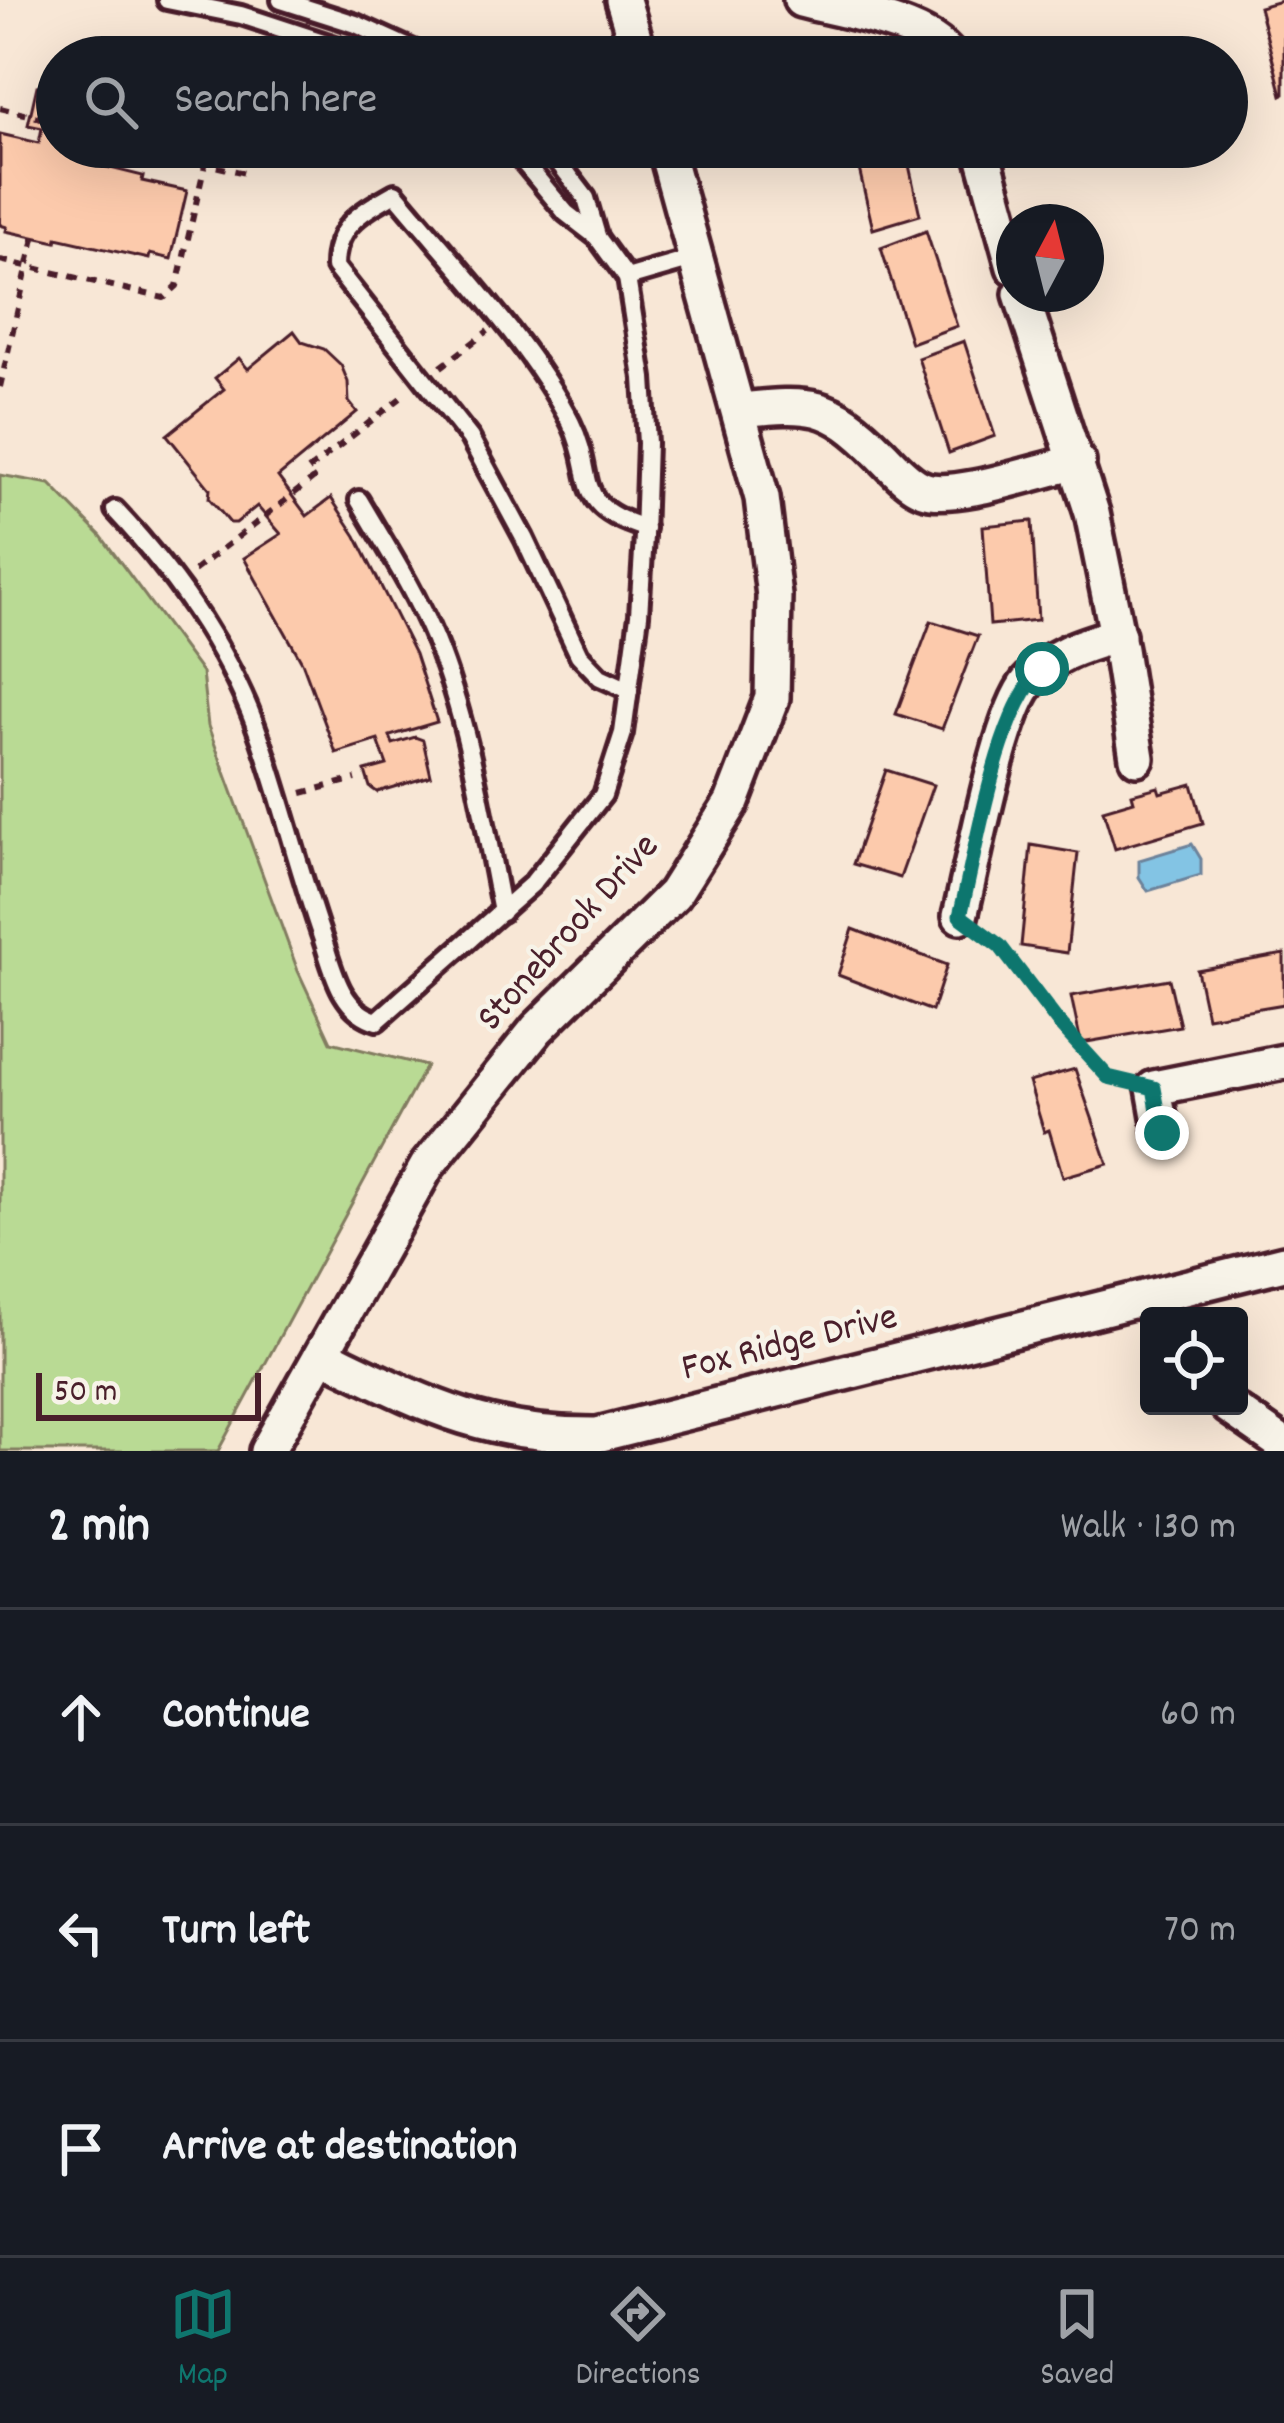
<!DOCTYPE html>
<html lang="en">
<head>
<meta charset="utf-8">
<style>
	:root { --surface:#171b24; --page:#20242c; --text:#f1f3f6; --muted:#9ea1a6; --line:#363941; --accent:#0f766e }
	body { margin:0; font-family:Dekko,sans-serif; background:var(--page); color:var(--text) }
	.controls { position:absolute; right:36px; bottom:36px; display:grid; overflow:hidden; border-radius:12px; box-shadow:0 12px 48px #0002 }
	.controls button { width:108px; height:108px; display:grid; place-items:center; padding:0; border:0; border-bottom:3px solid var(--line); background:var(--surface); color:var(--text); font:60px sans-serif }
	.compass { position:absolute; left:996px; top:204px; width:108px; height:108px; border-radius:50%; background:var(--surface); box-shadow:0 12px 48px #0002; rotate:7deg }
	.scale { position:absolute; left:36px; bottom:30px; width:225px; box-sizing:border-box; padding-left:12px; border:6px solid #4a1f2b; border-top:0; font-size:33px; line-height:42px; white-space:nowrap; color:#4a1f2b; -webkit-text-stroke:9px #f7f3e8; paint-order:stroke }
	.stop { position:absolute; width:36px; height:36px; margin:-27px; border:9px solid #0f766e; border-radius:50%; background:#fff }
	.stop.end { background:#0f766e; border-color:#fff; box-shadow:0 3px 12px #0008 }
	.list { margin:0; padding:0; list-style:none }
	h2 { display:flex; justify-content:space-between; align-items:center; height:156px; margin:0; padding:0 48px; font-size:51px }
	h2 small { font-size:39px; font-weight:400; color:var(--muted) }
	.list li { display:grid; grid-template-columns:78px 1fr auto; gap:36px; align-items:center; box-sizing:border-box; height:216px; padding:0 48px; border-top:3px solid var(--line) }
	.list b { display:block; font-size:45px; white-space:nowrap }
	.list em { font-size:39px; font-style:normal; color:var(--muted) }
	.icon { flex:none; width:66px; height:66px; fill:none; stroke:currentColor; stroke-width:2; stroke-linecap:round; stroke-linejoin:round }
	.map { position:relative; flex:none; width:1284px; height:1451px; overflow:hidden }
	.search { position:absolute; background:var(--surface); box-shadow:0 12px 48px #0002; left:36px; right:36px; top:36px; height:132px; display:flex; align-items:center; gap:30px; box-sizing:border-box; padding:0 42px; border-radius:66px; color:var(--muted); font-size:45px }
	.sheet { height:804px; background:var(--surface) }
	nav { display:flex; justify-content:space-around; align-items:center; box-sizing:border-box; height:168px; border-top:3px solid var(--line); background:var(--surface); font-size:33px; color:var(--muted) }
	nav a { display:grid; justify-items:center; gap:6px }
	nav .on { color:var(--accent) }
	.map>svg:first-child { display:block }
	.green { fill:#b9da94; stroke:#827c60; stroke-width:3 }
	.water { fill:#83c4e4; stroke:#6c829a; stroke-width:3 }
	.building { fill:#fccaac; stroke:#4a1f2b; stroke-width:3 }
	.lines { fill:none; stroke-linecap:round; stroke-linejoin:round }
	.service-casing { stroke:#4a1f2b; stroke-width:26 }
	.minor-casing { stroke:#4a1f2b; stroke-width:42 }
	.path { stroke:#4a1f2b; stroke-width:6; stroke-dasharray:9 9; stroke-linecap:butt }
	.service { stroke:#f7f3e8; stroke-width:16 }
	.minor { stroke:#f7f3e8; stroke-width:33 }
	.route { stroke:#0f766e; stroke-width:15 }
	.labels { text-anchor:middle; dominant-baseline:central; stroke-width:9; stroke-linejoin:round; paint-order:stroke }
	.street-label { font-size:39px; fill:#4a1f2b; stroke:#f7f3e8 }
</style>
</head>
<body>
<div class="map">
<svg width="1284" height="1451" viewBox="0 0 1284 1451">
	<rect width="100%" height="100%" fill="#f8e7d6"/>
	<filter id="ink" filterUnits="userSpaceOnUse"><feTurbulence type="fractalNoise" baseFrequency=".00833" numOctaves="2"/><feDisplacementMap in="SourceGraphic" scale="24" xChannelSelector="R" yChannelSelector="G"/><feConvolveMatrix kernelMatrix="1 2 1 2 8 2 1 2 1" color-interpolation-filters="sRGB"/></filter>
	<g filter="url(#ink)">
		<!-- green -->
		<path class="green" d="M0,475L50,484L101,536L202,673L208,726L298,971L331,1042L426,1066L218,1451H0Z"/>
		<!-- water -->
		<path class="water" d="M1192,844L1201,859V875L1148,891L1139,877V860Z"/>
		<!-- building -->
		<g class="building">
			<path d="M1284,0V94L1282,95L1259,7Z"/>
			<path d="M37,86L57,90V147L104,159L102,166L143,176L142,181L187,191L171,259L150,254L149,259L57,238L56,242L6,231L7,227L0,225V134L39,143L42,128L28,125Z"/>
			<path d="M854,147H905L920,215L873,229Z"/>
			<path d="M926,231L957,326L911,343L881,248Z"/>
			<path d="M294,331L302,342L324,349L341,365L348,382L349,402L357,412L278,477L307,516L331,498L356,536L415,654L437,722L390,736L393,744L415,737L423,740L431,776L377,792L370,787L365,771L387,765L378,740L336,753L302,662L244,558L281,534L257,506L236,523H230L209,498L210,489L167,435L224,389L215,378L239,358L248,369Z"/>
			<path d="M964,341L995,436L949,453L918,358Z"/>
			<path d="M1032,521L1038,620L990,625L983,526Z"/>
			<path d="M931,621L978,636L942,729L896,714Z"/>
			<path d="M886,770L933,785L900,878L853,864Z"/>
			<path d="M1192,784L1203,823L1115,849L1103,810L1134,801L1132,794L1158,787L1160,793Z"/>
			<path d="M1031,845L1078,853L1067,953L1021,946Z"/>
			<path d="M853,929L947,965L932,1011L838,975Z"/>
			<path d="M1284,954V1004L1207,1017L1197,970Z"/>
			<path d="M1169,979L1180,1026L1081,1043L1071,996Z"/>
			<path d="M1075,1069L1108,1164L1063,1177L1049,1130L1044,1132L1029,1082Z"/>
		</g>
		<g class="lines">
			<!-- service casing -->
			<g class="service-casing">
				<g id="service">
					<path d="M167,0L241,15L369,57"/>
					<path d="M281,0L356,24L429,57"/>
					<path d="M511,147L566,213L597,237L627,278L696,258"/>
					<path d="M547,147L586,198L597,236"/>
					<path d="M359,500C386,546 415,591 435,640C470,726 484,822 502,912"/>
					<path d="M115,510C178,577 231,653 261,741C283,805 299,870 321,934C333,968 339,1010 377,1021L532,884L603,795L623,733L639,615L644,536L647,443L643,378L627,278"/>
					<path d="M629,690L600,677L579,655L524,538L470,438L335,267C335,225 362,212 395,193C451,261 532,345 571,423C598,478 569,505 645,528"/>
				</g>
			</g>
			<!-- minor casing -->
			<g class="minor-casing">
				<g id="minor">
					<path d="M623,0L640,57"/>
					<path d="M801,0C842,11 925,22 950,57"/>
					<path d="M981,147L1014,267"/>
					<path d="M1021,294L1092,513L1120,649L1137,758"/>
					<path d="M739,410C810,403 829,401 881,454C893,466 907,483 923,489C953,501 1043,469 1078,462"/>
					<path d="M960,916C973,865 999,717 1028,682C1051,654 1084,645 1118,635"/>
					<path d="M1162,1133L1154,1088L1284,1062"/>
					<path d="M323,1355C423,1403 482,1436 597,1435L1284,1263"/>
					<path d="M1228,1406L1284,1445"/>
					<path d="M267,1451L427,1166L537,1029L674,894L732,802L772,698L774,596L762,498L665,147"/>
				</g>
			</g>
			<!-- path -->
			<g class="path">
				<path d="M0,108L57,122"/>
				<path d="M129,147L245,173"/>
				<path d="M0,260L164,298L177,286L209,147"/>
				<path d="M441,367L488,331"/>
				<path d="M0,387L34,238"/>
				<path d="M194,571L313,479L307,471L407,393"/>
				<path d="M302,793L356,779"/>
				<path d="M984,934C1030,970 1073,1068 1127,1081"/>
			</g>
			<!-- service -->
			<use href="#service" class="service"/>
			<!-- minor -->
			<use href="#minor" class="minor"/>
		</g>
	</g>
	<g class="lines" filter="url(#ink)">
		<!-- route -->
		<path class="route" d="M1042,669C996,713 976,852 960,916L1000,946L1057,1021L1108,1077L1154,1088L1162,1133"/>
	</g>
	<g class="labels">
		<!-- street labels -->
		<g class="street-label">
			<text transform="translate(570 934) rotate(-48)">Stonebrook Drive</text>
			<text transform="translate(790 1345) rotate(-14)">Fox Ridge Drive</text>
		</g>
	</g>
</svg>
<div class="controls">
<button><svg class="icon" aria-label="locate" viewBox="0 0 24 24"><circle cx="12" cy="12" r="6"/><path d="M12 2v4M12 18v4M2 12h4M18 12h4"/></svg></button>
</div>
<svg class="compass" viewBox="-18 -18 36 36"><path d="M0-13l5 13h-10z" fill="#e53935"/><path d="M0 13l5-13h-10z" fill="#9ea1a6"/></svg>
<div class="scale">50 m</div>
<div class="stop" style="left:1042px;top:669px"></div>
<div class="stop end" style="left:1162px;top:1133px"></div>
<div class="search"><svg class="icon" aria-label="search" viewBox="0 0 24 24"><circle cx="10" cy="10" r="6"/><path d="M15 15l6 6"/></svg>Search here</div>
</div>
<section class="sheet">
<h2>2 min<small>Walk · 130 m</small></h2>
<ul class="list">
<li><svg class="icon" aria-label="ahead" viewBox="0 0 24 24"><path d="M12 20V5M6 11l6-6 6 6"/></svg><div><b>Continue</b></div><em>60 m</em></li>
<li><svg class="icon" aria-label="left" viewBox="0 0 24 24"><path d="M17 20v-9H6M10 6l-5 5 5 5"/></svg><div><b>Turn left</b></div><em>70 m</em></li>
<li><svg class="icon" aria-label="arrive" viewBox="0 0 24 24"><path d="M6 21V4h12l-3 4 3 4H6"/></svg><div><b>Arrive at destination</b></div></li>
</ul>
</section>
<nav>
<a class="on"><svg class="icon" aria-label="map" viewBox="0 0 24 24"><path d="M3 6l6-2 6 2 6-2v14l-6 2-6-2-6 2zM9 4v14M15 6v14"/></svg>Map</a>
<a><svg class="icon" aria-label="directions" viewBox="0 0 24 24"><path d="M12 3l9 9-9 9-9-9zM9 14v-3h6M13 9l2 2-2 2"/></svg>Directions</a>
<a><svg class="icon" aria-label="saved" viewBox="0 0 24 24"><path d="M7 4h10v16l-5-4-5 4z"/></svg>Saved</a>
</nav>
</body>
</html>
